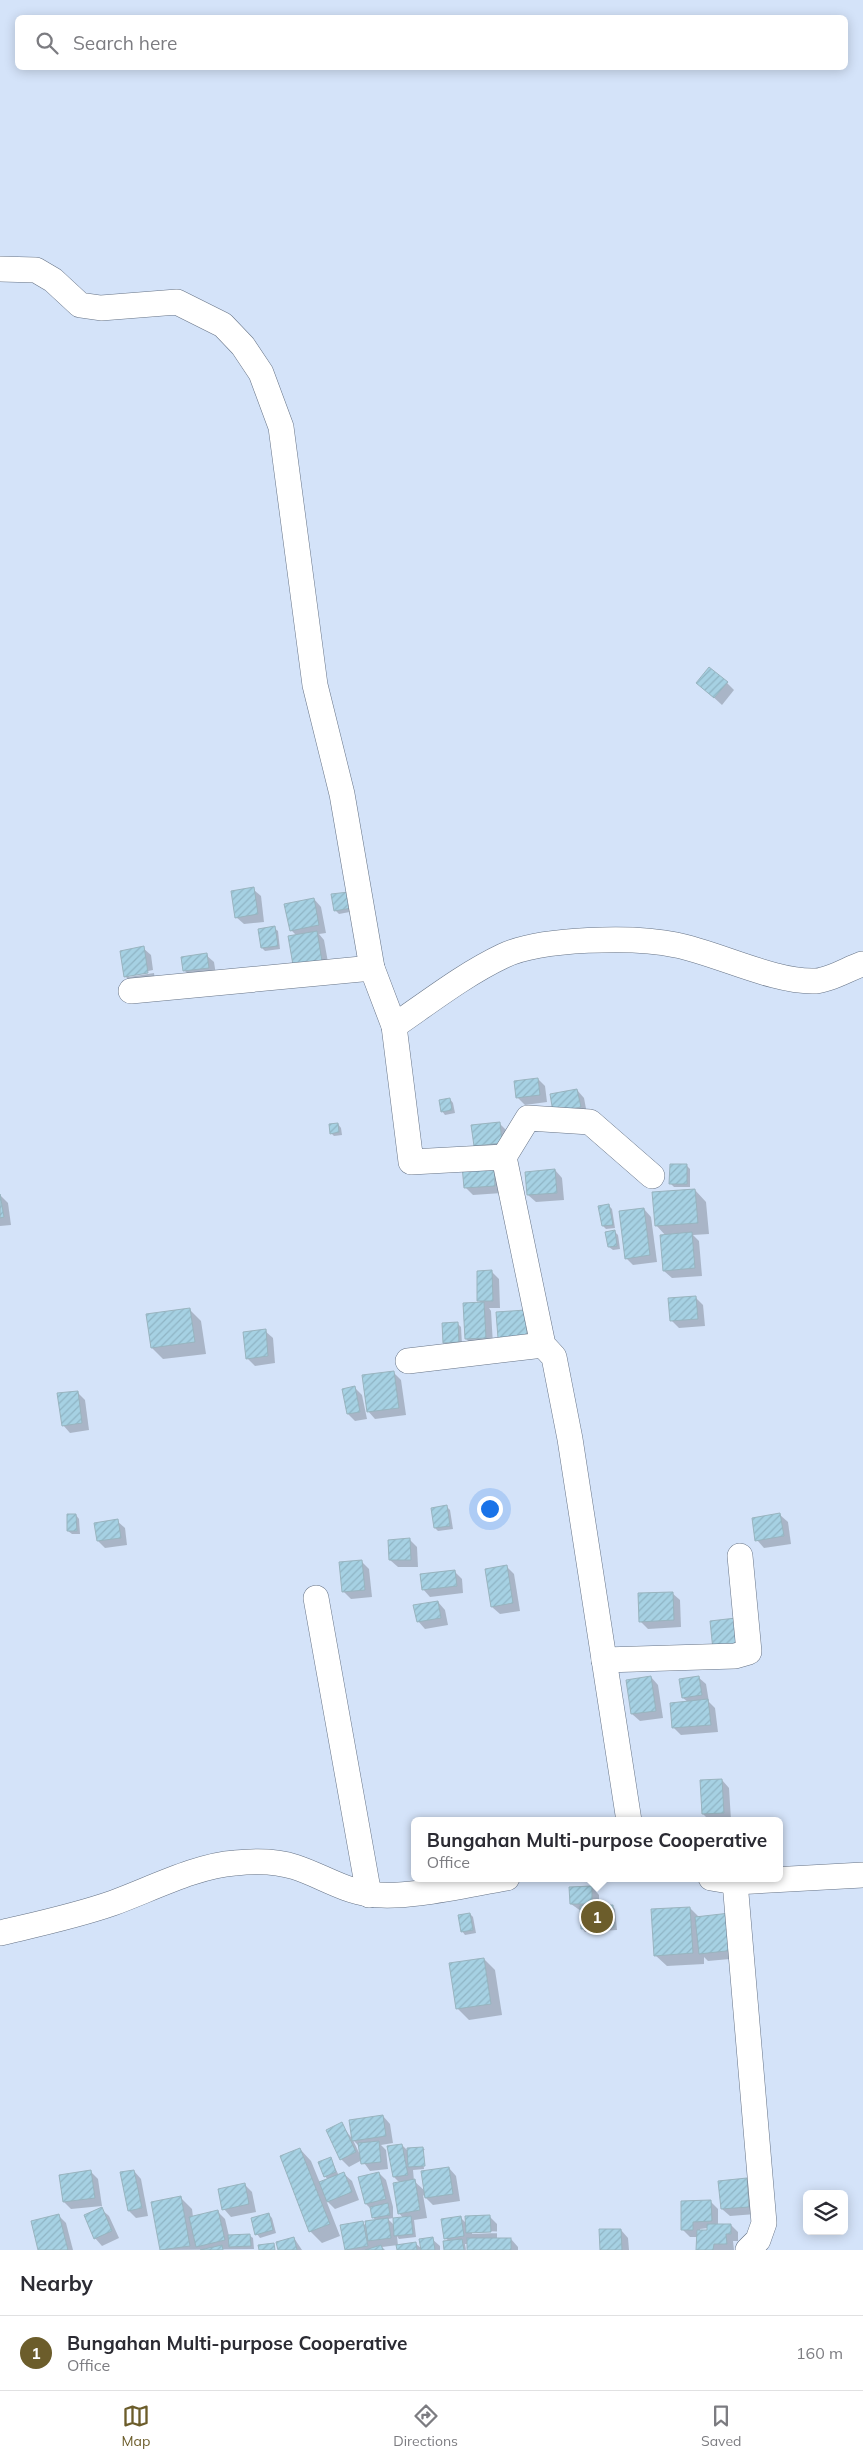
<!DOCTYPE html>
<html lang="en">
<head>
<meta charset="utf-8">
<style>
	:root { --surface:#fff; --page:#f2f2f3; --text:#2b2b33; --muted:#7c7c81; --line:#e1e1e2; --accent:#6c5d2b }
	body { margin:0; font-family:Mulish,sans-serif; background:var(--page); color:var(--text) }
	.controls { position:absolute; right:15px; bottom:15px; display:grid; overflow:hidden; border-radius:8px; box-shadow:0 2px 12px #0003 }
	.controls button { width:45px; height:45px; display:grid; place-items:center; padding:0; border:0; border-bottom:1px solid var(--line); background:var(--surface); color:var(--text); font:25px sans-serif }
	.you { position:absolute; left:489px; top:1508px; width:18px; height:18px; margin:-12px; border:4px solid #fff; border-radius:50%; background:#1a73e8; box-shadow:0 0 0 8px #1a73e833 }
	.badge { display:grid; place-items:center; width:32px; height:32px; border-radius:50%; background:var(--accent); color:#fff; font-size:16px; font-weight:700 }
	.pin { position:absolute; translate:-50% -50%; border:2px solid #fff; box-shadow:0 1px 5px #0006 }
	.popup { position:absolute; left:411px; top:1817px; width:372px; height:65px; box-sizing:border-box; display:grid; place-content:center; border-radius:8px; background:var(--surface); filter:drop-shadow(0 1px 4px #0005); font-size:16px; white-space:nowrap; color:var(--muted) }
	.popup b { font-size:19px; color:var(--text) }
	.popup::after { content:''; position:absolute; left:50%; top:100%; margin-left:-10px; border:10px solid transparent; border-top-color:var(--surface) }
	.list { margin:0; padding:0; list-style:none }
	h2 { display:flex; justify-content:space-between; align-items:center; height:65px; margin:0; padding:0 20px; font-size:21px }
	h2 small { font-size:16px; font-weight:400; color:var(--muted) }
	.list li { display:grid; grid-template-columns:32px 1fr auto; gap:15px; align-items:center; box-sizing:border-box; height:75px; padding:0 20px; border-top:1px solid var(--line) }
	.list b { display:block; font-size:19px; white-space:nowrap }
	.list p { margin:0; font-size:16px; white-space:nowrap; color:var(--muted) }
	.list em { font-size:16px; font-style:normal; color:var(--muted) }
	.icon { flex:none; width:28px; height:28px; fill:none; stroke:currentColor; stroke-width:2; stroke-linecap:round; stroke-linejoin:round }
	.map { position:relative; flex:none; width:863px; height:2250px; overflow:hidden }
	.search { position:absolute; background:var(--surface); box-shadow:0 2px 12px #0003; left:15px; right:15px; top:15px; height:55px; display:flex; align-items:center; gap:12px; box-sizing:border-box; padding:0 18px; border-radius:8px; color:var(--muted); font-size:19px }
	.sheet { height:140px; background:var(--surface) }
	nav { display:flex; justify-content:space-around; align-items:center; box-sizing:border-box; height:70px; border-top:1px solid var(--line); background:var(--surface); font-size:14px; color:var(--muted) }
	nav a { display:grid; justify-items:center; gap:2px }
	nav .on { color:var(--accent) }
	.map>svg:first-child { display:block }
	.shadow { fill:#0003; fill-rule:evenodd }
	.building { fill:url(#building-hatch); stroke:#99b4bf }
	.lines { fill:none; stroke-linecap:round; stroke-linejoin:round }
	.minor-casing { stroke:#667386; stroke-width:26 }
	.minor { stroke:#fff; stroke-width:25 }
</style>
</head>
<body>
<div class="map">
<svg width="863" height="2250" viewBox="0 0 863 2250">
	<defs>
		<pattern id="building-hatch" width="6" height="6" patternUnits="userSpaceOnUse" patternTransform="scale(1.25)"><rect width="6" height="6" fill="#a6d1e3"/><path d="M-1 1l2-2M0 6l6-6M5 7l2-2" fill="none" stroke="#8fb4c4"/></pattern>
	</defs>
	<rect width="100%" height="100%" fill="#d4e3f9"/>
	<!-- shadow -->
	<g class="shadow">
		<path d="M698,683H727L734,690L722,705Z"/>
		<path d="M253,889L261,896L264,922L244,924L236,917Z"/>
		<path d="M349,893L355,911L339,914L335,910Z"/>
		<path d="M314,899L321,907L326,933L319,934L324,940L329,968L291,930Z"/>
		<path d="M274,928L278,931L280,949L265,951L262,948Z"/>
		<path d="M143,948L151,955L153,970L129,975V977L154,973L155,980L133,984L125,976Z"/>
		<path d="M206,955L214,962L216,975L192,978L185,971Z"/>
		<path d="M538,1079L545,1086L547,1102L525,1105L518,1098L515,1082Z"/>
		<path d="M577,1090L584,1098L587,1114L561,1119Z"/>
		<path d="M450,1099L453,1103L455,1113L445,1115L442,1111Z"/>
		<path d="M499,1123L507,1131L509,1150L482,1153L475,1146Z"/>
		<path d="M338,1124L341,1128L342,1135L334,1136L331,1133Z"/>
		<path d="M493,1165L502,1193L473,1195L465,1187Z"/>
		<path d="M686,1165L690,1169V1187H674L671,1184Z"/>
		<path d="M555,1170L562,1178L564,1200L536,1202L528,1195Z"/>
		<path d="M695,1190L706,1202L709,1234L693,1235L699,1241L702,1276L672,1278L664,1271L666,1236L656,1225Z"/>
		<path d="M0,1195L8,1203L11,1225L0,1226Z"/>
		<path d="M609,1206L612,1209L615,1228L606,1229L603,1226Z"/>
		<path d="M644,1209L651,1217L657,1262L633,1265L626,1258Z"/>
		<path d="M614,1231L618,1235L620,1249L613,1250L609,1247Z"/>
		<path d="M492,1272L499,1279L500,1308H489L491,1311L493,1345L474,1346L466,1339L482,1303L479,1301Z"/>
		<path d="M695,1297L703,1305L705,1326L679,1328L672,1321Z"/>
		<path d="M190,1310L201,1321L206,1354L163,1359L152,1348Z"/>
		<path d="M458,1324L461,1327L462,1345L448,1346L444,1342Z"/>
		<path d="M265,1331L273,1338L275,1363L255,1366L247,1358Z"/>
		<path d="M394,1373L401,1380L406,1415L375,1419L368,1411Z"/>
		<path d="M354,1387L362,1395L367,1419L355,1421L348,1414Z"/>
		<path d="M77,1392L85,1400L89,1430L70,1433L63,1425Z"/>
		<path d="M447,1507L450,1510L453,1529L438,1531L435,1528Z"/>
		<path d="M76,1515L79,1519L80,1534H72L68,1531Z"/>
		<path d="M780,1515L788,1522L791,1544L764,1548L757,1540Z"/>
		<path d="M117,1521L125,1528L127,1545L105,1548L98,1541Z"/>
		<path d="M410,1540L417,1547L418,1567H398L390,1560Z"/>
		<path d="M362,1562L369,1569L372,1597L351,1599L343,1591Z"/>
		<path d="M507,1567L514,1574L520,1611L500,1614L492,1607Z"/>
		<path d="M454,1571L462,1579L463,1593L430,1597L423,1589Z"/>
		<path d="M672,1593L680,1600L681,1627L648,1629L640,1621Z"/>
		<path d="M438,1602L445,1610L448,1625L425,1629L418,1621Z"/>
		<path d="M651,1677L658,1685L663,1718L640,1721L632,1714L628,1681Z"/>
		<path d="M698,1677L706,1684L709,1702L715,1708L718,1732L681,1735L674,1728L671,1704L688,1702L683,1698Z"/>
		<path d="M722,1780L729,1788L731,1820L710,1821L703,1814Z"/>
		<path d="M592,1887L599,1895V1906H612L615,1909L617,1930L585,1932L582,1928L581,1911L571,1904Z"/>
		<path d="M690,1908L699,1917L741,1958L708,1961L704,1957V1964L667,1966L655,1955Z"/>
		<path d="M470,1914L473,1917L476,1933L465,1935L462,1931Z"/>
		<path d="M484,1959L495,1970L502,2015L469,2020L457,2008Z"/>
		<path d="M383,2116L390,2124L393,2143L381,2145L386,2150L388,2169L370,2171L362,2160L349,2167L341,2159V2124L353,2140ZM353,2140L360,2147L361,2157Z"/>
		<path d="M402,2145L407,2150L423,2148L425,2150H422L424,2169L413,2170L414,2181L425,2191L428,2171L425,2150L428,2171L449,2168L456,2176L460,2201L433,2205L423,2195L427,2218L414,2220L416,2237L399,2239L397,2236L398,2246L415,2243L422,2249L432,2239L440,2246V2250H398V2245L382,2247L385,2250H347L362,2222L367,2227L376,2221L373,2217L371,2209L366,2204L360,2177L379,2173L386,2180L393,2207V2218L388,2219L395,2226L403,2218L399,2213L400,2183L394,2177Z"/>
		<path d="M300,2149L311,2161L320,2183L328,2180L325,2176L331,2159L339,2176L344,2174L352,2181L359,2200L335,2209L326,2200L340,2236L322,2243L310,2231Z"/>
		<path d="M134,2171L141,2179L148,2216L136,2218L129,2211Z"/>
		<path d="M91,2172L98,2179L102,2206L71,2209L64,2202Z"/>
		<path d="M746,2179L754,2187L756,2214L730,2216L722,2209Z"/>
		<path d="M245,2185L252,2192L256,2212L231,2217L224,2209Z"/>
		<path d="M180,2197L192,2209L193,2217L217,2211L225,2219L229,2236L249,2235L253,2238L254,2249L161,2250L152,2203Z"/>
		<path d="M710,2201L718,2209V2225H731L738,2232V2241H733L734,2250H697L698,2237H690L682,2229ZM708,2228V2231H700V2229Z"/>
		<path d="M101,2209L109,2216L119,2238L102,2246L95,2238Z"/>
		<path d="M268,2214L272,2218L276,2233L260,2238L257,2234Z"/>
		<path d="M58,2215L66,2223L73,2250H40Z"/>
		<path d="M489,2216L497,2224V2239H511L518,2247V2250H468V2244H465L466,2250H445L449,2241L445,2238L460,2217L467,2224ZM497,2231V2233L472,2234V2232Z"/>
		<path d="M621,2230L628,2238L629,2250H601Z"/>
		<path d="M294,2238L302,2250H279Z"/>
	</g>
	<!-- building -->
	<g class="building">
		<path d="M709,667L728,682L714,698L696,683Z"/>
		<path d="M254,887L258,914L235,918L231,891Z"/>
		<path d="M349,892L352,908L334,911L331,894Z"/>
		<path d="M314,898L319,925L290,931L284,904Z"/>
		<path d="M275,926L278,946L261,948L258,929Z"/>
		<path d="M317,931L322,961L293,965L288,936Z"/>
		<path d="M144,946L148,973L124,977L120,951Z"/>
		<path d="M207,953L209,968L183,971L181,957Z"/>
		<path d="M538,1078L540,1095L516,1098L514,1081Z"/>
		<path d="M577,1089L581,1107L553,1112L550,1094Z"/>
		<path d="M450,1098L452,1110L441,1112L439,1100Z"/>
		<path d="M500,1122L502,1143L474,1146L471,1125Z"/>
		<path d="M338,1123L339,1132L330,1134L329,1124Z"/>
		<path d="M494,1164L495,1186L464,1188L462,1166Z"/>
		<path d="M670,1164H687V1184H669Z"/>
		<path d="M555,1169L557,1193L527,1195L525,1172Z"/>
		<path d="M695,1189L698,1223L655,1226L652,1192Z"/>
		<path d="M0,1194L4,1217L0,1218Z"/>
		<path d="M609,1204L613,1225L602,1226L598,1206Z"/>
		<path d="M644,1208L650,1255L625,1259L619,1211Z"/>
		<path d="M615,1230L617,1246L608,1247L605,1232Z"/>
		<path d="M692,1232L695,1268L663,1271L660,1235Z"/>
		<path d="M492,1270L493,1301H477V1271Z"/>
		<path d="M696,1296L698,1319L670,1321L668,1298Z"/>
		<path d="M484,1302L486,1338L465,1339L463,1303Z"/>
		<path d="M190,1308L195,1342L151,1348L146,1314Z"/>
		<path d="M526,1310L527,1336L498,1338L496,1312Z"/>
		<path d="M458,1322L459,1342L443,1343L442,1323Z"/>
		<path d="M266,1329L268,1356L246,1359L243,1332Z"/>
		<path d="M394,1371L399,1408L367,1412L362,1375Z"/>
		<path d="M355,1386L360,1412L347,1414L342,1389Z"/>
		<path d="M78,1391L82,1423L62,1426L57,1393Z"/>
		<path d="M447,1505L450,1526L434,1528L431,1508Z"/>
		<path d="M780,1513L784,1536L755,1541L752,1518Z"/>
		<path d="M67,1514H76L77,1531H67Z"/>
		<path d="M118,1519L121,1538L97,1541L94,1523Z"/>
		<path d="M410,1538L411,1560H389L388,1540Z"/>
		<path d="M362,1560L365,1590L342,1592L339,1562Z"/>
		<path d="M507,1565L513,1603L491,1607L485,1569Z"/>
		<path d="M455,1570L457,1586L422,1590L420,1574Z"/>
		<path d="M673,1592L674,1620L639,1622L638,1593Z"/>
		<path d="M438,1601L441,1618L417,1622L413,1605Z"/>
		<path d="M736,1618L739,1648L713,1650L710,1621Z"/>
		<path d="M651,1676L656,1711L631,1714L626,1680Z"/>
		<path d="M699,1676L702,1695L682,1698L679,1679Z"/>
		<path d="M708,1699L711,1725L672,1728L670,1703Z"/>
		<path d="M722,1779L724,1813L702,1814L700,1780Z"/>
		<path d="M592,1886V1904H570L569,1887Z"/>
		<path d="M613,1905L614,1927L581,1929L580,1906Z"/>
		<path d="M690,1907L693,1953L654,1956L651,1909Z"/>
		<path d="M470,1913L473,1930L461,1932L458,1915Z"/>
		<path d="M730,1913L735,1950L699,1954L695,1917Z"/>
		<path d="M484,1958L491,2004L456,2009L449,1963Z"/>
		<path d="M383,2115L386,2136L352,2141L349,2120Z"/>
		<path d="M342,2122L356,2152L340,2160L326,2130Z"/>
		<path d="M379,2141L381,2162L361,2164L358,2143Z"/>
		<path d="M402,2144L408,2175L393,2177L387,2146Z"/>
		<path d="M423,2147L425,2166L408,2167L407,2148Z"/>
		<path d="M300,2148L330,2224L309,2232L280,2156Z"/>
		<path d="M331,2157L336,2172L324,2177L318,2162Z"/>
		<path d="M449,2167L453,2194L425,2198L421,2171Z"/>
		<path d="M91,2170L95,2198L63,2202L59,2175Z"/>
		<path d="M134,2170L142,2208L128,2211L120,2172Z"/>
		<path d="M344,2172L352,2192L327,2202L319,2182Z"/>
		<path d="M379,2172L386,2199L365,2204L358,2177Z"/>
		<path d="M747,2178L749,2207L721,2209L718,2181Z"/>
		<path d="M415,2179L420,2210L398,2214L393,2183Z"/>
		<path d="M245,2183L249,2204L222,2210L218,2189Z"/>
		<path d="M181,2196L190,2246L160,2250L151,2202Z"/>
		<path d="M711,2200L712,2221L693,2222V2230H681V2201Z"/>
		<path d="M388,2203L390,2215L372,2218L370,2207Z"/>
		<path d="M102,2207L112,2231L94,2239L84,2215Z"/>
		<path d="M218,2210L225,2240L196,2247L189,2217Z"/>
		<path d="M269,2213L273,2230L255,2235L251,2218Z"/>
		<path d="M59,2214L68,2250H38L31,2221Z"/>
		<path d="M490,2215L491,2232L466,2233L465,2216Z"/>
		<path d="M411,2216L413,2234L394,2236L393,2218Z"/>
		<path d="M461,2216L464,2236L444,2239L441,2219Z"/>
		<path d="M388,2218L391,2238L368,2241L365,2221Z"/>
		<path d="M363,2221L368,2246L345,2250L340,2225Z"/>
		<path d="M707,2224H731V2234H726L727,2244H714L713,2250H696L697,2230H707Z"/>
		<path d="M599,2229H621L622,2250H600Z"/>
		<path d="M250,2234L251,2246L229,2247L228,2235Z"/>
		<path d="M294,2237L297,2250H278L276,2242Z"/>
		<path d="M433,2237L435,2250H421L419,2239Z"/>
		<rect x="467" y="2238" width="44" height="12"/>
		<path d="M462,2239L464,2250H444L443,2241Z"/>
		<path d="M416,2242L417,2250H397L396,2245Z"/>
		<path d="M274,2243L275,2250H259L258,2245Z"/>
		<path d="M222,2245L223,2250H200Z"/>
		<path d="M381,2245L383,2250H365Z"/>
	</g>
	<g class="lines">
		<!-- minor casing -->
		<g class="minor-casing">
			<g id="minor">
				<path d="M0,269L36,270L53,280L80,305L101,308L177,302L223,325L243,346L261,373L281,427L315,685L342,794L372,968L394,1026L411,1162L504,1157L543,1345L554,1357L570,1439L629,1821"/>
				<path d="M131,991L372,968"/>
				<path d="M394,1026C429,1002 465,974 503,956C540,938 635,936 676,945C717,953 775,983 816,981C830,980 848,969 862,964"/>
				<path d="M504,1157L528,1118L590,1122L652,1176"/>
				<path d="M408,1361L543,1345"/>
				<path d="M316,1598L369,1895"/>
				<path d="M604,1660L735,1656L749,1652L740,1556"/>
				<path d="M711,1878L735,1882L863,1875"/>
				<path d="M735,1882L764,2223L758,2240L748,2250"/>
				<path d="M0,1933C38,1924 76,1916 113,1903C149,1890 198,1865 235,1863C253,1861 277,1861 295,1867C320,1875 342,1890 369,1894C404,1900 470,1884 507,1878"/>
			</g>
		</g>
		<!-- minor -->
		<use href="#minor" class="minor"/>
	</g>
</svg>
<div class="controls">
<button><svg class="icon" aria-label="layers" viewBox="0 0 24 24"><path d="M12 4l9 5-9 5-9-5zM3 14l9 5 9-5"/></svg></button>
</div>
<div class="you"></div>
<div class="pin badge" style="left:597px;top:1917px">1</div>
<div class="popup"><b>Bungahan Multi-purpose Cooperative</b>Office</div>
<div class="search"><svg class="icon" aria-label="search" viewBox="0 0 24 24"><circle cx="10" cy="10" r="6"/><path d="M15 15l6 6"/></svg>Search here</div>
</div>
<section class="sheet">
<h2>Nearby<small></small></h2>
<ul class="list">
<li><span class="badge">1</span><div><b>Bungahan Multi-purpose Cooperative</b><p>Office</p></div><em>160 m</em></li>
</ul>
</section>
<nav>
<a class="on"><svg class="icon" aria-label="map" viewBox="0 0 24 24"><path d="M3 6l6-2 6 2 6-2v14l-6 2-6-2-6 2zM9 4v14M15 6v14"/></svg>Map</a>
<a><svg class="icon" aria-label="directions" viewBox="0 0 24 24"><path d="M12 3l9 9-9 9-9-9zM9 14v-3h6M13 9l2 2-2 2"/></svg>Directions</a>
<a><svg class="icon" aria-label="saved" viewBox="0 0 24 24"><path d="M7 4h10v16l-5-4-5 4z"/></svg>Saved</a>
</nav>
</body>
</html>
